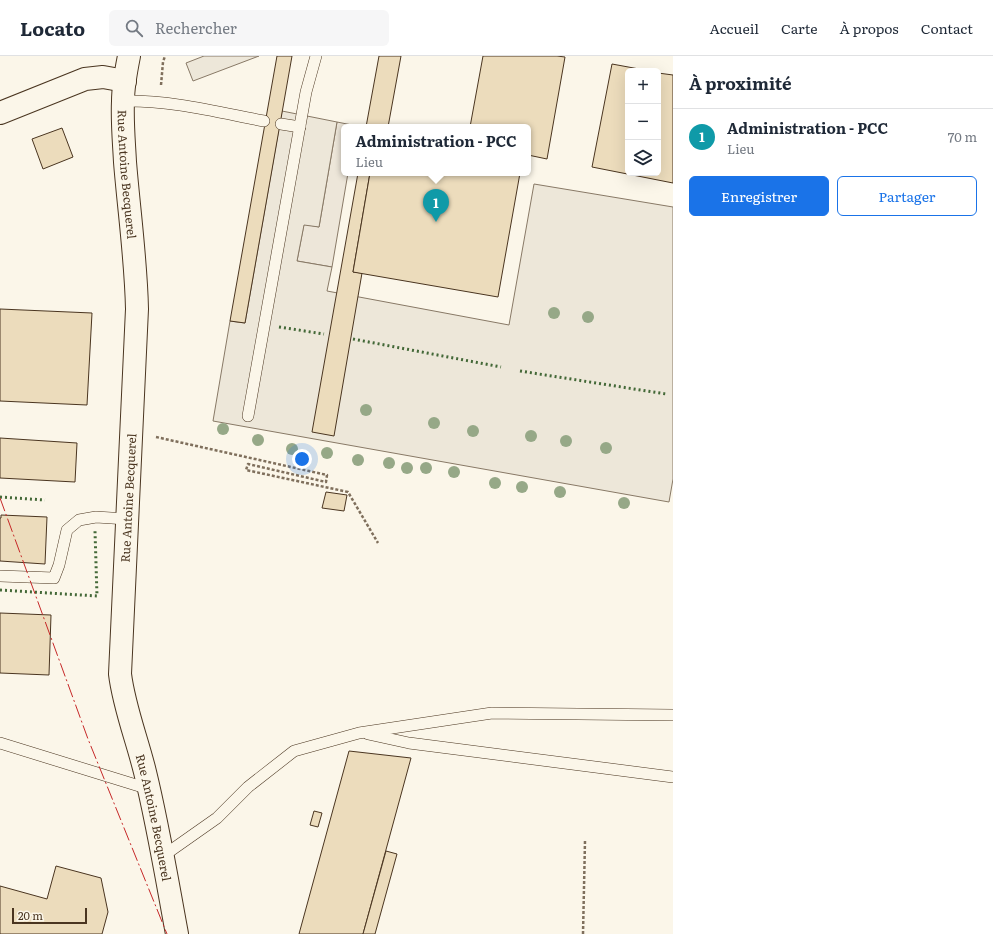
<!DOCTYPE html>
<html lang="fr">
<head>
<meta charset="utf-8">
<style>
	:root { --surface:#fff; --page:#f6f6f7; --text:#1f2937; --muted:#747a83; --line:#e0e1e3; --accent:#1a73e8 }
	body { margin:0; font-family:Literata,serif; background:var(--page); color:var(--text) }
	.controls { position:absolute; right:12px; top:12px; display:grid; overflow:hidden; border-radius:6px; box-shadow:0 4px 16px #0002 }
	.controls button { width:36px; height:36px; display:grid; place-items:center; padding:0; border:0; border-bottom:1px solid var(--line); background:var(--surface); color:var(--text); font:20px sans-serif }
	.scale { position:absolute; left:12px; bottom:10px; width:75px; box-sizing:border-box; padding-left:4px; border:2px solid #4a3520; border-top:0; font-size:11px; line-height:14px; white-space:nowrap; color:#4a3520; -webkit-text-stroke:3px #fbf6e9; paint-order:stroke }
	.you { position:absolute; left:302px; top:403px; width:14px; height:14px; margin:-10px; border:3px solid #fff; border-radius:50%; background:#1a73e8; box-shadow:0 0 0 6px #1a73e833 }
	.badge { display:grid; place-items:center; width:26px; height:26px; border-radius:50%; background:var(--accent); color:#fff; font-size:13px; font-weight:700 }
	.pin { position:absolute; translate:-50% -33px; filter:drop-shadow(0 1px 2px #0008) }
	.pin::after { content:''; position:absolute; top:21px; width:14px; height:12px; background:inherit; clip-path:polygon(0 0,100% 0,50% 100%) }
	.popup { position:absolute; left:341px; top:68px; width:190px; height:52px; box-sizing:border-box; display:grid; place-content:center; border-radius:6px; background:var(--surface); filter:drop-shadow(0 1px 3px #0005); font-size:13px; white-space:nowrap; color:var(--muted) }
	.popup b { font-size:15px; color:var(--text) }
	.popup::after { content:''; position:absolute; left:50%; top:100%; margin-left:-8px; border:8px solid transparent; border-top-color:var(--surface) }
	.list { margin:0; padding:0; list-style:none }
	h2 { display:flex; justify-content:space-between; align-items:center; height:52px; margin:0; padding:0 16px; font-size:17px }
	h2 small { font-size:13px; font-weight:400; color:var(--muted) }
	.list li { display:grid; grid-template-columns:26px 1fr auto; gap:12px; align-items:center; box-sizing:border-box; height:56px; padding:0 16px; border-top:1px solid var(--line) }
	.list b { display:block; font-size:15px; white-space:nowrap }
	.list p { margin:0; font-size:13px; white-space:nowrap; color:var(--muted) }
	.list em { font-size:13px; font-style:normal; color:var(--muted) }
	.actions { display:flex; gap:8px; padding:12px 16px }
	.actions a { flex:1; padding:9px 0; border:1px solid var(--accent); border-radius:6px; text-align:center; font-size:14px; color:var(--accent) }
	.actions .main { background:var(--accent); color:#fff }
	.icon { flex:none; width:22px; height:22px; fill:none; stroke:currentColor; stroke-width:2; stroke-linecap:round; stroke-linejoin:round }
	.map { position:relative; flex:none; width:673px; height:878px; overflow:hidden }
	header { display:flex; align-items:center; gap:24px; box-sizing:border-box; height:56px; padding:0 20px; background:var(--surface); border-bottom:1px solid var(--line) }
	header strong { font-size:19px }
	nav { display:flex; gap:22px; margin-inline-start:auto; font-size:14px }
	.search { width:280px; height:36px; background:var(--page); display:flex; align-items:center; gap:10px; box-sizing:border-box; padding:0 14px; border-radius:6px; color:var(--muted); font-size:15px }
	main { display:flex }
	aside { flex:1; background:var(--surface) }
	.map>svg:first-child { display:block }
	.green { fill:#ede6d9; stroke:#887966 }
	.parking { fill:#ede7d9; stroke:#887966 }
	.building { fill:#ecdcbc; stroke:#4a3520 }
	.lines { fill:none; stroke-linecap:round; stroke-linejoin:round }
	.lane-casing { stroke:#4a3520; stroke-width:12 }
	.street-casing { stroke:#4a3520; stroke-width:24 }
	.path { stroke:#7f6f5c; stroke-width:2.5; stroke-dasharray:3 2; stroke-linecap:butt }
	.lane { stroke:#fbf6e9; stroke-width:11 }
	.street { stroke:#fbf6e9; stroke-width:22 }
	.hedge { stroke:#436837; stroke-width:3; stroke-dasharray:2 3; stroke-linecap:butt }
	.power { stroke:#c62828; stroke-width:1; stroke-dasharray:14 3 2 3; stroke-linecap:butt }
	.tree { fill:#96a887 }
	.labels { text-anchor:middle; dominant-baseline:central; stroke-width:3; stroke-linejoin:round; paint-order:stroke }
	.street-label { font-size:12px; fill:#4a3520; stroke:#fbf6e9 }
</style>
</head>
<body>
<header>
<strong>Locato</strong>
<div class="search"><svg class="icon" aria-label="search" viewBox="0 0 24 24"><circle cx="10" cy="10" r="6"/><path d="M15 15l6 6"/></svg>Rechercher</div>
<nav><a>Accueil</a><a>Carte</a><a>À propos</a><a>Contact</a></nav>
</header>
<main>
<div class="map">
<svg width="673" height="878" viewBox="0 0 673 878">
	<rect width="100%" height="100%" fill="#fbf6e9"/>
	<!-- green -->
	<path class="green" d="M337,66L357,70V71H344V117H348L332,211L297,205L304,168L319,171Z"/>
	<!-- parking -->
	<g class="parking">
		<path d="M204,0H259L193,25L186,7Z"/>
		<path d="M282,55L337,66L319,171L304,169L297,205L332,211L327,235L509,269L534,128L673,151V423L669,446L213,365L230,265L245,267Z"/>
	</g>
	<!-- building -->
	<g class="building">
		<path d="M277,0H292L245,267L230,265Z"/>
		<path d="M379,0H401L388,71H366Z"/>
		<path d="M483,0H557L565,1L547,103L528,99V71H470Z"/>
		<path d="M612,8L650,15H628V117H658V17L673,19V127L592,111Z"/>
		<path d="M62,72L73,101L43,113L32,83Z"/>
		<path d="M358,117H370L353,216L362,217L334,380L312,376Z"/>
		<path d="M370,117H520L498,241L353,216Z"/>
		<path d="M0,253L92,257L87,349L0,345Z"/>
		<path d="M0,382L77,387L75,426L0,422Z"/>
		<path d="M326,436L347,439L344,455L322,452Z"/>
		<path d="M1,459L47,461L45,508L0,505V462H1Z"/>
		<path d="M0,557L51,559L49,619L0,617Z"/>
		<path d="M349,695L411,702L363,878H299Z"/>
		<path d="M314,755L322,757L318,771L310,769Z"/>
		<path d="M386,795L397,798L375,878H363Z"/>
		<path d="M56,810L101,822L108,856L102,878H0V830L47,843Z"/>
	</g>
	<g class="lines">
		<!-- lane casing -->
		<g class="lane-casing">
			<g id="lane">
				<path d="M123,45C171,44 217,56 264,65"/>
				<path d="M281,68L300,71"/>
				<path d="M248,360L306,36L316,0"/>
				<path d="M0,520L54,522L59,509L67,474L79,464L96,461L127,463"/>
				<path d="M368,678L409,687L673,721"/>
				<path d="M0,687L149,733"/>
				<path d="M163,800L217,762L248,731L294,695L359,677L492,657L673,659"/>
			</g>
		</g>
		<!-- street casing -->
		<g class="street-casing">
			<g id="street">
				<path id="s1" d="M129,0C126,15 123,30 123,45C122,66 124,86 125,106C129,155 136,204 137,253L120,618C124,651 137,683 145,716C158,769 167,824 177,878"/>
				<path d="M0,57L85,23L103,21L125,25"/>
			</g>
		</g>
		<!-- path -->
		<g class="path">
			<path d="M161,29L163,6L165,0"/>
			<path d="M156,381L327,419L326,426L248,408L246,414L348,436L378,487"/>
			<path d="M583,878L585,785"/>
		</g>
		<!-- lane -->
		<use href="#lane" class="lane"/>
		<!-- street -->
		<use href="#street" class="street"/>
		<!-- hedge -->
		<g class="hedge">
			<path d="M279,271L324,278"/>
			<path d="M353,283L501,311"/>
			<path d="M520,315L666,338"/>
			<path d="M0,441L45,444"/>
			<path d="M0,534L97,540L95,475"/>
		</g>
		<!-- power -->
		<path class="power" d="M0,442L88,683L167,878"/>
	</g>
	<!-- trees -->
	<g class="tree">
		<circle cx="554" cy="257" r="6"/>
		<circle cx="588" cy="261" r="6"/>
		<circle cx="366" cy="354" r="6"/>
		<circle cx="434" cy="367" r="6"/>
		<circle cx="223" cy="373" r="6"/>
		<circle cx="473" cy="375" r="6"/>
		<circle cx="531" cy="380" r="6"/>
		<circle cx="258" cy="384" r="6"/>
		<circle cx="566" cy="385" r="6"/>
		<circle cx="606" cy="392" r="6"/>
		<circle cx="292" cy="393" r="6"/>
		<circle cx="327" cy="397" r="6"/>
		<circle cx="358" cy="404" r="6"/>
		<circle cx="389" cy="407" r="6"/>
		<circle cx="407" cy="412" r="6"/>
		<circle cx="426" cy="412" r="6"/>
		<circle cx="454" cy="416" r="6"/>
		<circle cx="495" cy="427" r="6"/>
		<circle cx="522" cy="431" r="6"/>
		<circle cx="560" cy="436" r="6"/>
		<circle cx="624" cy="447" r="6"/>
	</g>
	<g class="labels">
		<!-- street labels -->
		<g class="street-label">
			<text stroke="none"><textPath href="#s1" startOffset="119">Rue Antoine Becquerel</textPath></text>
			<text transform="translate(128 442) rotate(-87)">Rue Antoine Becquerel</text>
			<text stroke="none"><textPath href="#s1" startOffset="767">Rue Antoine Becquerel</textPath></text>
		</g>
	</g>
</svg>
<div class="controls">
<button>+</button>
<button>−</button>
<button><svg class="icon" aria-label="layers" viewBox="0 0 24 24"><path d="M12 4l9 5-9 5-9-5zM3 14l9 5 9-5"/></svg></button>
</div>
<div class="scale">20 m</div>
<div class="you"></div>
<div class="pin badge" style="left:436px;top:166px;background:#0f9aa8">1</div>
<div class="popup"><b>Administration - PCC</b>Lieu</div>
</div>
<aside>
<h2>À proximité<small></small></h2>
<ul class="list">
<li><span class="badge" style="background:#0f9aa8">1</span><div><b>Administration - PCC</b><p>Lieu</p></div><em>70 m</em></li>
</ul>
<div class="actions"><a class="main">Enregistrer</a><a>Partager</a></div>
</aside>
</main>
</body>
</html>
